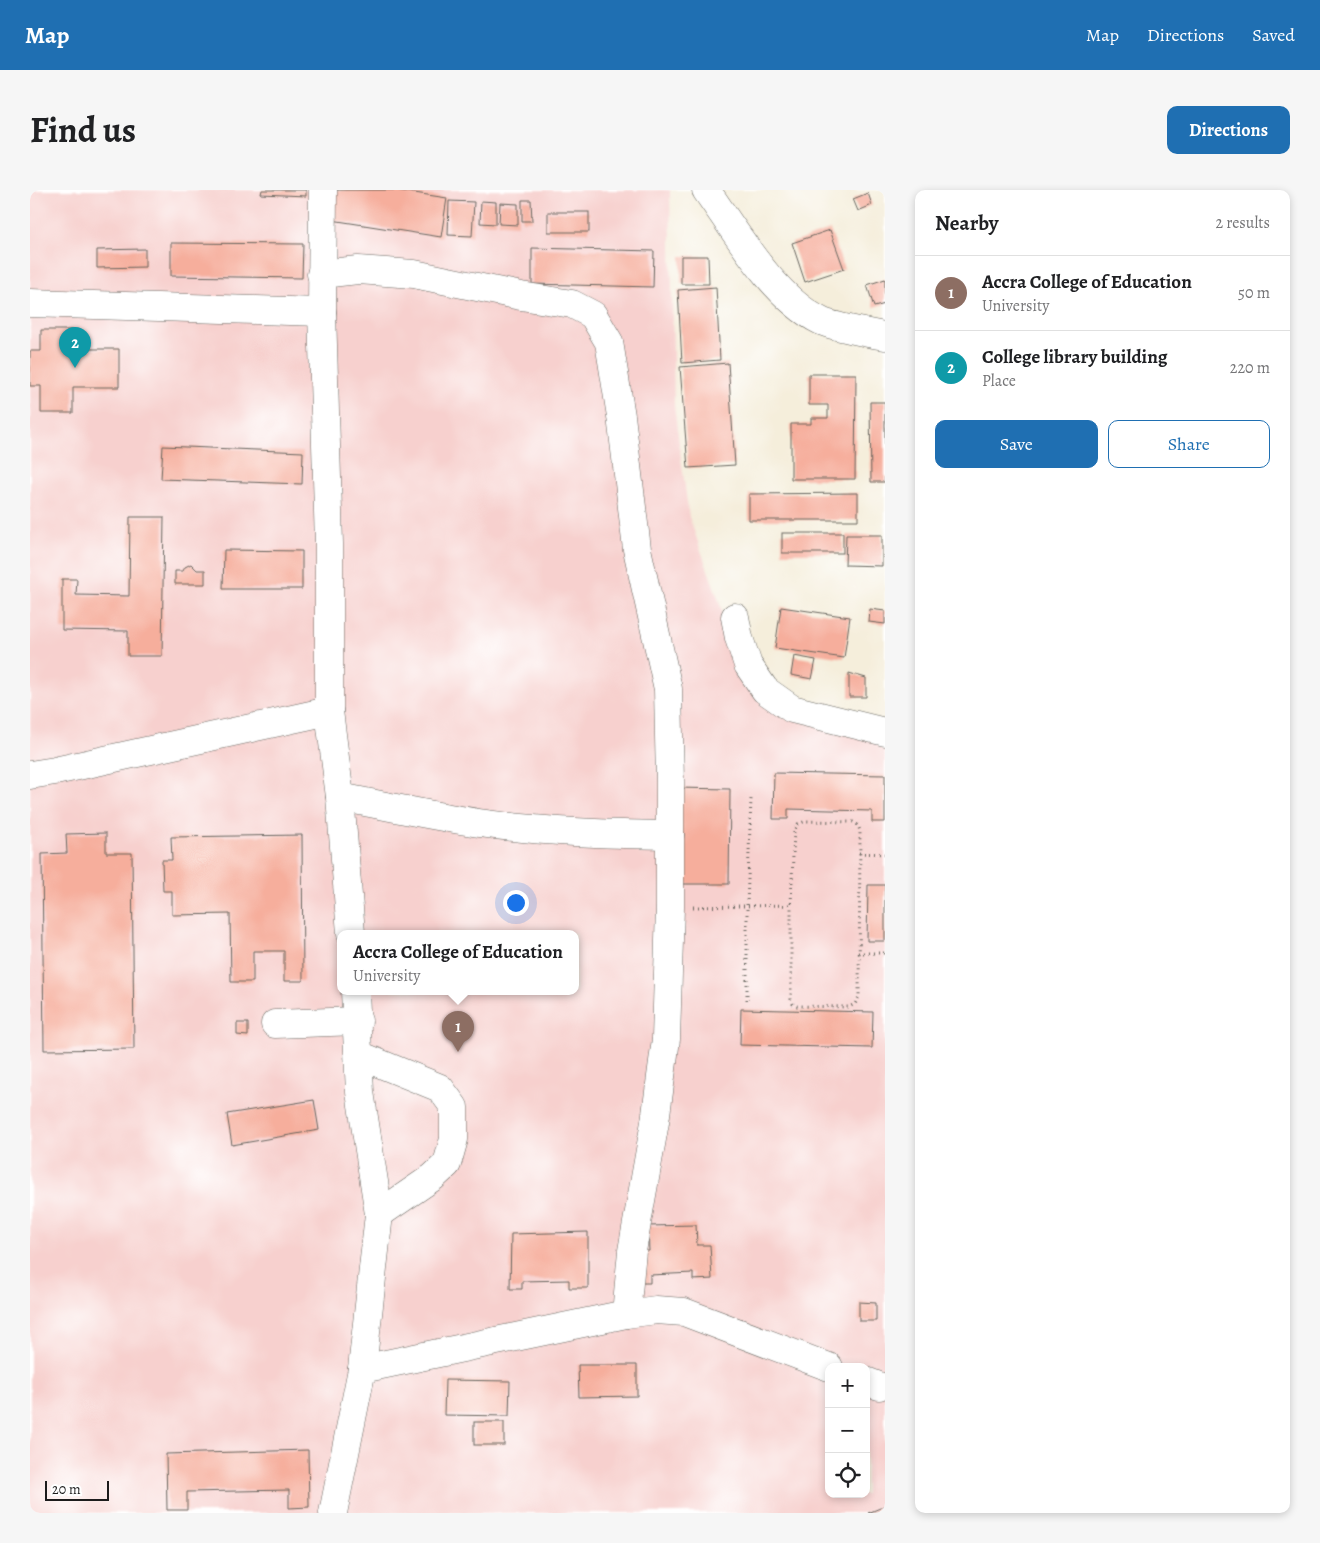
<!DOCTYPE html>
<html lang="en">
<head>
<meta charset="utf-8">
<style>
	:root { --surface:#fff; --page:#f6f6f6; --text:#202124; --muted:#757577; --line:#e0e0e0; --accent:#1f6fb2 }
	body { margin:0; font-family:Alegreya,serif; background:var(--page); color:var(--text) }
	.controls { position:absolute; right:15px; bottom:15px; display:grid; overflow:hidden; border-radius:10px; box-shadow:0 2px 8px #0003 }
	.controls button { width:45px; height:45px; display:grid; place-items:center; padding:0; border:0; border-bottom:1px solid var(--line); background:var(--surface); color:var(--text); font:25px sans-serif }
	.scale { position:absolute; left:15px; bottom:12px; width:64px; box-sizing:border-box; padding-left:5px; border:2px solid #1c1c1c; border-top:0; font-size:14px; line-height:18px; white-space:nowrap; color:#1c1c1c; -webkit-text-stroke:4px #fff; paint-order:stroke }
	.you { position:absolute; left:485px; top:712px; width:18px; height:18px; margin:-12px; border:4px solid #fff; border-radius:50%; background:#1a73e8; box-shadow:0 0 0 8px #1a73e833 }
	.badge { display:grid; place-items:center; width:32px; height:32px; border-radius:50%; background:var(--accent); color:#fff; font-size:16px; font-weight:700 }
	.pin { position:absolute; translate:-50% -41px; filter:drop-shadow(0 1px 2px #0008) }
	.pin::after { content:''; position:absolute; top:26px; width:18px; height:15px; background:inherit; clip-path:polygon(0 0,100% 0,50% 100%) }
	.popup { position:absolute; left:307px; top:740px; width:242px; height:65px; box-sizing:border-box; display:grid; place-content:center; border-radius:10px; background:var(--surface); filter:drop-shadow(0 1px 4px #0005); font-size:16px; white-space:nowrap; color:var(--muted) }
	.popup b { font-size:19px; color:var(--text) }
	.popup::after { content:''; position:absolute; left:50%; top:100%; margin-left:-10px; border:10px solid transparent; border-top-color:var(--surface) }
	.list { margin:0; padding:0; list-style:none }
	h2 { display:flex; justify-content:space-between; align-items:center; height:65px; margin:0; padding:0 20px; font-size:21px }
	h2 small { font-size:16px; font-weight:400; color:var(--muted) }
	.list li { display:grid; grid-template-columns:32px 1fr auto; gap:15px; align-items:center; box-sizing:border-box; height:75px; padding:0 20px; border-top:1px solid var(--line) }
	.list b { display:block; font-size:19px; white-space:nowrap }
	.list p { margin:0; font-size:16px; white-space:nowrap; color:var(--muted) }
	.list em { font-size:16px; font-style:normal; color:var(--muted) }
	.actions { display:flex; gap:10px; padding:15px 20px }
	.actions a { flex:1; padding:11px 0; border:1px solid var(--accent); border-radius:10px; text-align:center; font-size:18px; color:var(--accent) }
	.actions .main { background:var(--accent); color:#fff }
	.icon { flex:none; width:28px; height:28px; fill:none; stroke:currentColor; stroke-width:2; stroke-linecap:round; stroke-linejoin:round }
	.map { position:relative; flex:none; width:855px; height:1323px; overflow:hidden; border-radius:10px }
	header { display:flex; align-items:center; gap:30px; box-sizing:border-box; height:70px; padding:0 25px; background:var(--accent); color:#fff }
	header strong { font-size:24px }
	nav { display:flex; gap:28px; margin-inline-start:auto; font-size:18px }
	.intro { display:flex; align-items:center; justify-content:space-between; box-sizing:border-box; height:120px; padding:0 30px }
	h1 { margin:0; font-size:35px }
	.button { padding:12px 22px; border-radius:10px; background:var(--accent); color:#fff; font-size:18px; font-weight:700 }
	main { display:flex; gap:30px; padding:0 30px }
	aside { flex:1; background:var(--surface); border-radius:10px; box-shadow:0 2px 8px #0003 }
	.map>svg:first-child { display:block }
	.built { fill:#f7d0ce; fill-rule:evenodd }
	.building { fill:#f6ae9c }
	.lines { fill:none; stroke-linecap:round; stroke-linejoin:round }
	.minor-casing { stroke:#68665f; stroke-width:29 }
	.path { stroke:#68665f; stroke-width:3; stroke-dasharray:1 4; stroke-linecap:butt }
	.minor { stroke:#fff; stroke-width:28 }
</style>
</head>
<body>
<header>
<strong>Map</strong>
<nav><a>Map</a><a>Directions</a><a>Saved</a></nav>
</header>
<div class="intro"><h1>Find us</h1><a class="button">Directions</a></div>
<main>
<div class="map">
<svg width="855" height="1323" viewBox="0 0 855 1323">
	<rect width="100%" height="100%" fill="#fff"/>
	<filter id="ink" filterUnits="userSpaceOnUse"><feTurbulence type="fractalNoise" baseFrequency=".02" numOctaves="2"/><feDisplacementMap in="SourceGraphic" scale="10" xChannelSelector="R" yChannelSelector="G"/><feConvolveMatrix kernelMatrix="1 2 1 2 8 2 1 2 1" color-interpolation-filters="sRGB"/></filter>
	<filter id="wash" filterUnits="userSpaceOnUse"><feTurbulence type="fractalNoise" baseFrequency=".0096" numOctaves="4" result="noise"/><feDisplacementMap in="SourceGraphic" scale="20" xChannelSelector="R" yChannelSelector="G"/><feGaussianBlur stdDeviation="1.12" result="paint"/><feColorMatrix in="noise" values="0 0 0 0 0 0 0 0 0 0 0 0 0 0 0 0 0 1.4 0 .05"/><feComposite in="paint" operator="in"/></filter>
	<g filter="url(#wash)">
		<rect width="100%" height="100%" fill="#f5eedb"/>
		<!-- built -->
		<path class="built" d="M0,0H640L644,216L659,327L688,408L709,480L855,548V1323H0ZM310,743H546V801H310ZM799,1177H836V1304H799Z"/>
		<g id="blocks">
			<!-- building -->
			<g class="building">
				<path d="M232,0H276V6L231,4Z"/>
				<path d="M300,0H365L417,8L411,47L295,29Z"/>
				<path d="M838,3L842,15L828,21L823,9Z"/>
				<path d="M492,10H501L502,31H492Z"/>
				<path d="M419,11L444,12L442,46L418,45Z"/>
				<path d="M451,11L466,12V34L450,33Z"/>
				<path d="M470,13L488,14V35L469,34Z"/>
				<rect x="518" y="22" width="41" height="20"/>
				<path d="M800,40L814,79L775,92L762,53Z"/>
				<path d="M141,53L273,54L272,88L141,86Z"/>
				<path d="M502,58L624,61L623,97L502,94Z"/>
				<path d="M115,59V77L67,78V60Z"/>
				<path d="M651,66H678L679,94H651Z"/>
				<path d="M855,89V114L844,117L837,95Z"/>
				<path d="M686,97L690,170L652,173L648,100Z"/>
				<path d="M11,140H43V159H89V197H43V223H11V196H0V161H11Z"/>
				<path d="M698,173L705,275L658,278L650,177Z"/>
				<path d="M779,184H826L825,289H761V234H781V228H798V215H779Z"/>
				<path d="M840,212H855V292H841Z"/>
				<path d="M133,256L273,262L272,294L131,289Z"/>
				<path d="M828,303V330H719V304Z"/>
				<path d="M100,327H134L132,466H98V441L32,440V389H47L46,405L99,406Z"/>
				<rect x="752" y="343" width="61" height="20"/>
				<path d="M816,345H852V376L815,375Z"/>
				<path d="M194,360L272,361V399H193Z"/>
				<path d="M161,374L167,380H175V394H145V381H153L155,377Z"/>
				<path d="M751,417L820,427L814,468L745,458Z"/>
				<path d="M840,419L855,421V434L839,432Z"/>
				<path d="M764,466L786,470L782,489L761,485Z"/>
				<path d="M819,483L836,488V507H819Z"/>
				<path d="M744,583L855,585V632H842V621L758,619V629H743Z"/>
				<path d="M646,598L700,599L699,694H646Z"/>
				<path d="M76,643V663H102L104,859L14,860L12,664L37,663L36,644Z"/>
				<path d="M272,645L273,791H254V761H223V792H201L200,724L142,725V701H133L132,670H142L141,647Z"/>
				<path d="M838,695H855V751H837Z"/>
				<path d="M711,819L843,822L842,858L710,855Z"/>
				<path d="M207,833H218V846L207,845Z"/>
				<path d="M284,910L289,940L202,955L197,924Z"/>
				<path d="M666,1035L667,1055H680L682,1089L663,1090V1083L620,1085V1093H607L606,1061H619L618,1036Z"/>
				<path d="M558,1042V1098H539V1090L492,1091V1099H480L481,1044Z"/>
				<path d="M829,1112L846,1113V1131H829Z"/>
				<path d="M548,1175H607V1206L549,1207Z"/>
				<path d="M415,1190L480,1191L479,1226L414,1225Z"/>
				<rect x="444" y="1232" width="30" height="23"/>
				<path d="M278,1260L279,1317L259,1318V1300L157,1302V1320H137L136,1264Z"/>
				<path d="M855,1316V1323H838Z"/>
			</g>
		</g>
	</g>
	<g filter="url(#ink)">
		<use href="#blocks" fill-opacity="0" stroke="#68665f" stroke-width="1"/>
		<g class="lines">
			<!-- minor casing -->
			<g class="minor-casing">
				<g id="minor">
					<path d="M293,0L292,122L299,354V521L310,607L321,743"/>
					<path d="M676,0C706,42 744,108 791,131C801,136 843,144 855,146"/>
					<path d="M291,84L328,80L384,84L491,106L542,114L563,125L579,152L591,226L607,359L638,499L640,592V717L636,849L625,932L602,1061L596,1124"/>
					<path d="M0,113L292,122"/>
					<path d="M705,427L709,448L718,475L735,500L762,519L855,542"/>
					<path d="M0,585L25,581L299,521"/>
					<path d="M310,607C356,616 402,626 449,633C513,642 576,644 640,645"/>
					<path d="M325,801L330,902L349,1024L332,1179L596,1124L626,1120L654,1122L799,1177"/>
					<path d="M245,834L328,831"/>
					<path d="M329,865L410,898L424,917V949L417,974L403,987L349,1024"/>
					<path d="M836,1191L849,1196"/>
					<path d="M303,1323L332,1179"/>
				</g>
			</g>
			<!-- path -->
			<g class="path">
				<path d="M829,663L855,664"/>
				<path d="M663,717L761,715L764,641L768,634L776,631L823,632L828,635L830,641L829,807L825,814L819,817L767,816L763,814L761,809V715"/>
				<path d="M828,763H855"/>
				<path d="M717,810V716L721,609"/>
			</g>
			<!-- minor -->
			<use href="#minor" class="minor"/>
		</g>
	</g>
</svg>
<div class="controls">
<button>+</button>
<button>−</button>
<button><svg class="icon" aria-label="locate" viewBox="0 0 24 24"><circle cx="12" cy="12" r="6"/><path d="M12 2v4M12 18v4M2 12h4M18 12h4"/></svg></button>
</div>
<div class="scale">20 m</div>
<div class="you"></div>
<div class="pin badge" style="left:428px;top:862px;background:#8d6e63">1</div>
<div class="popup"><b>Accra College of Education</b>University</div>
<div class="pin badge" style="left:45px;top:178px;background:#0f9aa8">2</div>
</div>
<aside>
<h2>Nearby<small>2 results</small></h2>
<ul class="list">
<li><span class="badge" style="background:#8d6e63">1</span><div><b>Accra College of Education</b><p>University</p></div><em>50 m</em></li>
<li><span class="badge" style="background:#0f9aa8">2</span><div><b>College library building</b><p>Place</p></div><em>220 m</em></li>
</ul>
<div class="actions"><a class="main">Save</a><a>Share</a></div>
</aside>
</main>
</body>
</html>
